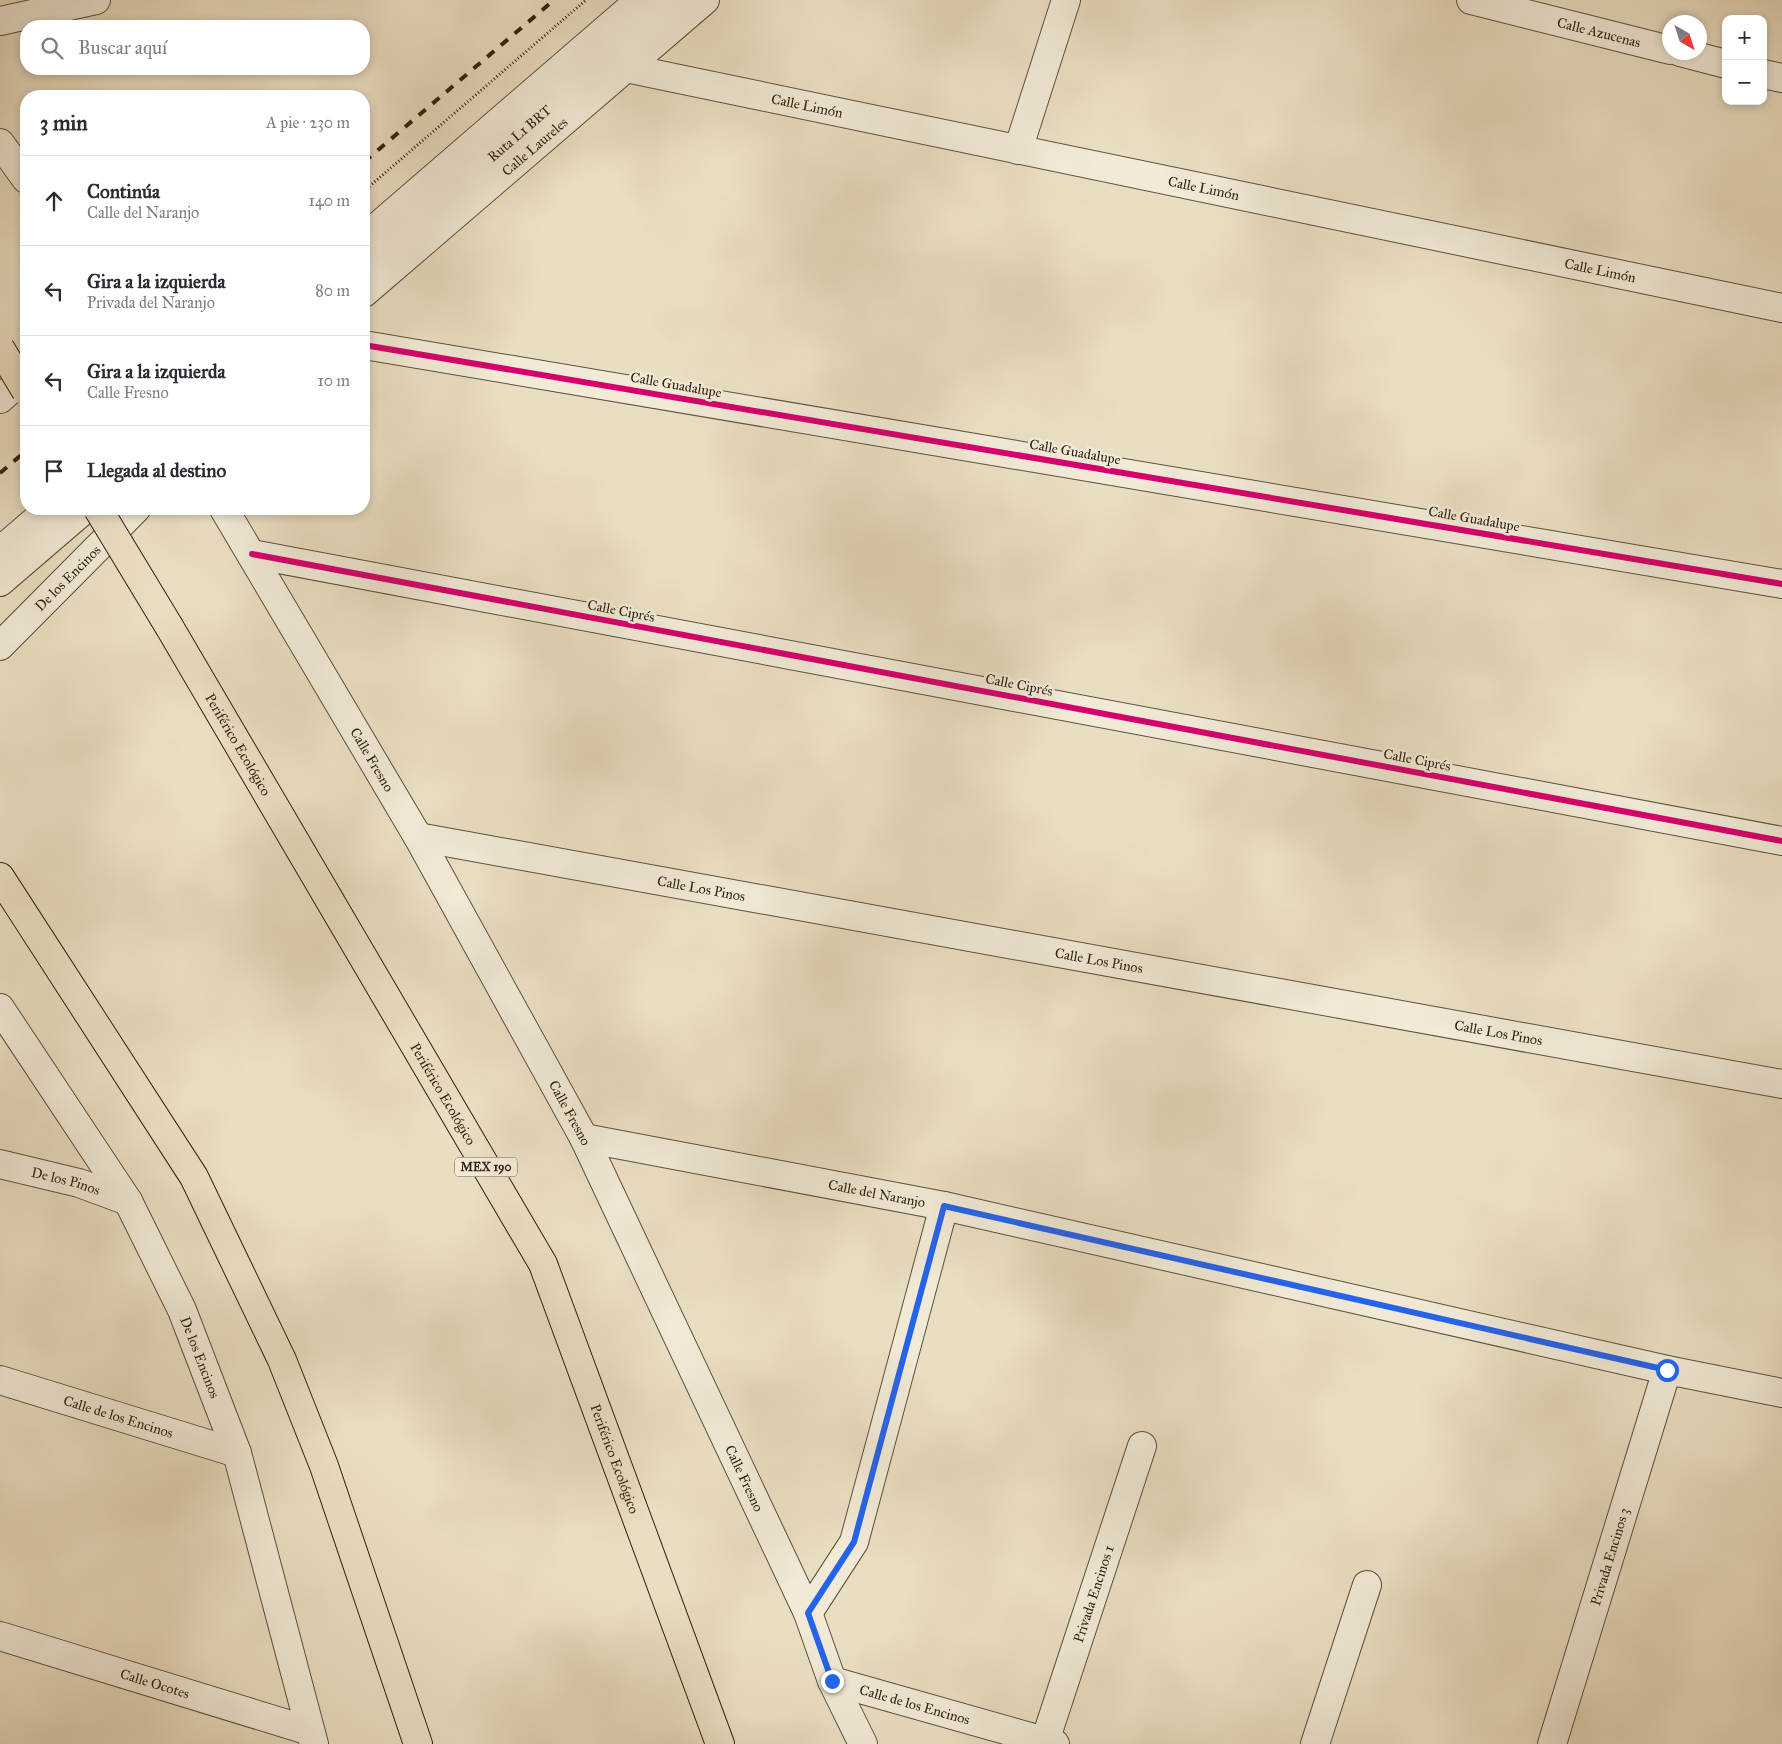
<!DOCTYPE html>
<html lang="es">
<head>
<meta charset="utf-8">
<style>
	:root { --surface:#fff; --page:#f7f7f7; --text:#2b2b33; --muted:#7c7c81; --line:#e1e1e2 }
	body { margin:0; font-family:"IM FELL Great Primer",serif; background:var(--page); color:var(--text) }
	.controls { position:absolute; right:15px; top:15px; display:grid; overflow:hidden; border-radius:10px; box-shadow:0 2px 8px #0003 }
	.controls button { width:45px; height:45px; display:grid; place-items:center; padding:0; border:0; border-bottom:1px solid var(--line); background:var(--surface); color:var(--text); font:25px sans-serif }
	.compass { position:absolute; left:1662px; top:15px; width:45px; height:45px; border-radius:50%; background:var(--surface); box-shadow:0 2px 8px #0003; rotate:141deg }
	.stop { position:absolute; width:15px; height:15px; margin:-11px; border:4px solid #2563eb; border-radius:50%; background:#fff }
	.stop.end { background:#2563eb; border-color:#fff; box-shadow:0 1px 5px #0008 }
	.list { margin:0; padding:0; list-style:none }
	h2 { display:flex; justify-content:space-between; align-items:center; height:65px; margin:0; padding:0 20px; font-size:21px }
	h2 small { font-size:16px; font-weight:400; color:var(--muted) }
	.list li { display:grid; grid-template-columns:32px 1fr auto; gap:15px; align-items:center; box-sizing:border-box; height:90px; padding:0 20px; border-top:1px solid var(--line) }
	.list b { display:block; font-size:19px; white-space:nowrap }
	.list p { margin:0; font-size:16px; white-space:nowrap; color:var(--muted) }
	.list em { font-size:16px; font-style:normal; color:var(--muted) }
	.icon { flex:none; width:28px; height:28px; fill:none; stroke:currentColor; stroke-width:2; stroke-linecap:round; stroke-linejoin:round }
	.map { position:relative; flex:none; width:1782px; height:1744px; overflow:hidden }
	.search { position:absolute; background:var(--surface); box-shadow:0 2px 8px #0003; left:20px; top:20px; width:350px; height:55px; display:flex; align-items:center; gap:12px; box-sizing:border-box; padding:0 18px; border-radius:20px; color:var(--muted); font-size:19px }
	.panel { position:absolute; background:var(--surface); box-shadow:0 2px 8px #0003; left:20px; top:90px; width:350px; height:425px; border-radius:20px }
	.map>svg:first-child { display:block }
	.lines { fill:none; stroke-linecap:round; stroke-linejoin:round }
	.minor-casing { stroke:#5e503b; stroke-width:30 }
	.highway-casing { stroke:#30200e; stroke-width:30 }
	.path { stroke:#30200e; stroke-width:3; stroke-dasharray:1 2.5; stroke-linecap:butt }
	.minor { stroke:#f1ead7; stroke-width:28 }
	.highway { stroke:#eadec2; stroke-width:28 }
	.rail { stroke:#30200e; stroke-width:4; stroke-dasharray:9 9; stroke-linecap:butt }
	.highway-bridge-casing { stroke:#30200e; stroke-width:30; stroke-linecap:butt }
	.highway-bridge { stroke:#eadec2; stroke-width:28 }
	.cycleway-casing { stroke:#f1ead7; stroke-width:9 }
	.cycleway { stroke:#d6006c; stroke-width:6 }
	.route { stroke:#2563eb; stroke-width:6 }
	.labels { text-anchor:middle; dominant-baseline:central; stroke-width:5; stroke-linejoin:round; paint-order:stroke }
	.shield { fill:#f1ead7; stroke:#6a5d4a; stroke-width:1 }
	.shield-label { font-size:12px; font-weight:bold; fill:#30200e }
	.street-label { font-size:14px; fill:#30200e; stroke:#f1ead7 }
</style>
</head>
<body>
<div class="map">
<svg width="1782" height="1744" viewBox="0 0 1782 1744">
	<rect width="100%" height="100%" fill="#eadec2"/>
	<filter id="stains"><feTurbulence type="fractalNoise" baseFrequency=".004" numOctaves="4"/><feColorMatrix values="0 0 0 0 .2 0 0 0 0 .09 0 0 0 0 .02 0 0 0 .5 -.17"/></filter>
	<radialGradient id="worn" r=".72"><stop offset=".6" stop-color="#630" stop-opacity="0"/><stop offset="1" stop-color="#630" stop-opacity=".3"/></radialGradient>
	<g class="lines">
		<!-- minor casing -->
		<g class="minor-casing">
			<g id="minor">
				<path id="s1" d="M1471,0L1670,50"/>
				<path d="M0,21L96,0"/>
				<path d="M1680,52L1726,64"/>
				<path id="s2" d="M626,68L1782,308"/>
				<path d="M1763,74L1782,78"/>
				<path d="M0,143L26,179"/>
				<path d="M1018,150L1066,0"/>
				<path d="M364,238L640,0"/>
				<path id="s3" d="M364,267L674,0"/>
				<path id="s4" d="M364,293L705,0"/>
				<path d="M364,345L1782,584"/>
				<path d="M0,399L26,376"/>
				<path id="s5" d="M224,509L418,837L584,1138L808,1613L832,1681L863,1744"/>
				<path d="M0,551L49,509"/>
				<path d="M252,554L1782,841"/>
				<path d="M0,582L85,509"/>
				<path id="s6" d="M0,646L136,509"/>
				<path id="s7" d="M418,837L1782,1084"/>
				<path id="s8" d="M0,1008L128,1201L182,1310L237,1453L314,1744"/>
				<path id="s9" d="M584,1138L944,1206L1667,1370L1782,1393"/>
				<path id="s10" d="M0,1164L79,1183L128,1201"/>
				<path id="s11" d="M0,1380L237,1453"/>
				<path d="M808,1613L854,1542L944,1206"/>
				<path id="s12" d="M0,1636L310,1731"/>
				<path id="s13" d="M832,1681L1055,1744"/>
				<path id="s14" d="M1045,1741L1142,1446"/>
				<path d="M1315,1744L1367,1585"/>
				<path id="s15" d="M1552,1744L1667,1370"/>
			</g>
		</g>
		<!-- highway casing -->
		<g class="highway-casing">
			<g id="highway">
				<path id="s16" d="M170,628L543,1264L720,1744"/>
				<path d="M0,877L194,1177L282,1360L324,1466L418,1744"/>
			</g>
		</g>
		<!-- path -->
		<path class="path" d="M364,191L586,0"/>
		<!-- minor -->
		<use href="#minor" class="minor"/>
		<!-- highway -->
		<use href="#highway" class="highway"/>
		<!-- rail -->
		<g class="rail">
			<path d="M364,162L554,0"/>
			<path d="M0,473L26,451"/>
		</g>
		<!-- highway-bridge casing -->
		<g class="highway-bridge-casing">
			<g id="highway-bridge">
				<path d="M0,348L26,391"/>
				<path d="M98,509L170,628"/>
			</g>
		</g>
		<!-- highway-bridge -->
		<use href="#highway-bridge" class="highway-bridge"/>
		<!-- cycleway casing -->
		<g class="cycleway-casing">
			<g id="cycleway">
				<path d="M364,345L1782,584"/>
				<path d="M252,554L1782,841"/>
			</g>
		</g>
		<!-- cycleway -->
		<use href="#cycleway" class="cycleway"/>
	</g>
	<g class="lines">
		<!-- route -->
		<path class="route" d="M832,1681L808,1613L854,1542L944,1206L1667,1370"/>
	</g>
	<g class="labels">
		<!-- shield labels -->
		<rect class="shield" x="455" y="1157.5" width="62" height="19" rx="4"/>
		<g class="shield-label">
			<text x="486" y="1167">MEX 190</text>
		</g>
		<!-- street labels -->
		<g class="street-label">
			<text stroke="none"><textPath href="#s1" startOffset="132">Calle Azucenas</textPath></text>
			<text stroke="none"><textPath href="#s2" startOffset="185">Calle Limón</textPath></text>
			<text stroke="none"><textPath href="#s3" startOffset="205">Ruta L1 BRT</textPath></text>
			<text stroke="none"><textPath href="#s4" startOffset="225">Calle Laureles</textPath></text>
			<text stroke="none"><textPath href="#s2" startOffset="590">Calle Limón</textPath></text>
			<text stroke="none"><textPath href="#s2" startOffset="995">Calle Limón</textPath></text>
			<text transform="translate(676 385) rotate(10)">Calle Guadalupe</text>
			<text transform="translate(1075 452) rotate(10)">Calle Guadalupe</text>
			<text transform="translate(1474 519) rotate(10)">Calle Guadalupe</text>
			<text stroke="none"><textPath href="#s6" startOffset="96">De los Encinos</textPath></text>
			<text transform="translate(621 611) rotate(11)">Calle Ciprés</text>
			<text transform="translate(1019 685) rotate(11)">Calle Ciprés</text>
			<text stroke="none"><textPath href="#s16" startOffset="135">Periférico Ecológico</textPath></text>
			<text stroke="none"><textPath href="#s5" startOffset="291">Calle Fresno</textPath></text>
			<text transform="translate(1417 760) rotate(11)">Calle Ciprés</text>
			<text stroke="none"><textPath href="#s7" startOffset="288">Calle Los Pinos</textPath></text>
			<text stroke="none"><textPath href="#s7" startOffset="692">Calle Los Pinos</textPath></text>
			<text stroke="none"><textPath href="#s7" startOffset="1098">Calle Los Pinos</textPath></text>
			<text stroke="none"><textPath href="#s16" startOffset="540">Periférico Ecológico</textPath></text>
			<text stroke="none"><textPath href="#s5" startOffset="696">Calle Fresno</textPath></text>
			<text stroke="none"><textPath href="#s10" startOffset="68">De los Pinos</textPath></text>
			<text stroke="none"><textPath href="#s9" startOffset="298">Calle del Naranjo</textPath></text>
			<text stroke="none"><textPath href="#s8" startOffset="404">De los Encinos</textPath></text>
			<text stroke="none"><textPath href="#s11" startOffset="124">Calle de los Encinos</textPath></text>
			<text stroke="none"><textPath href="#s16" startOffset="945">Periférico Ecológico</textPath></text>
			<text stroke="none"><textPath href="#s5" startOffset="1101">Calle Fresno</textPath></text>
			<text stroke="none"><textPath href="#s15" startOffset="196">Privada Encinos 3</textPath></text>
			<text stroke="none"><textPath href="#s14" startOffset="155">Privada Encinos 1</textPath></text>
			<text stroke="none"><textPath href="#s12" startOffset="162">Calle Ocotes</textPath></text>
			<text stroke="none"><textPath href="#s13" startOffset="86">Calle de los Encinos</textPath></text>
		</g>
	</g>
	<rect width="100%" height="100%" filter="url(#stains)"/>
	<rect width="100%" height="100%" fill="url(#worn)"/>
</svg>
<div class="controls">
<button>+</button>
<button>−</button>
</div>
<svg class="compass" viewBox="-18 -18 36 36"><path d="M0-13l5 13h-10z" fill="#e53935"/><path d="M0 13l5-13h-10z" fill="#7c7c81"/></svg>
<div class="stop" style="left:1667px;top:1370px"></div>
<div class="stop end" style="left:832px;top:1681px"></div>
<div class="search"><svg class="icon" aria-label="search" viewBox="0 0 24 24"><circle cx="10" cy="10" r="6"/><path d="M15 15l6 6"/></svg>Buscar aquí</div>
<section class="panel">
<h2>3 min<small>A pie · 230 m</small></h2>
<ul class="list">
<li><svg class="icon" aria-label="ahead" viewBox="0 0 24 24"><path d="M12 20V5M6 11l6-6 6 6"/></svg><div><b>Continúa</b><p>Calle del Naranjo</p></div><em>140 m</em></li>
<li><svg class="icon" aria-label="left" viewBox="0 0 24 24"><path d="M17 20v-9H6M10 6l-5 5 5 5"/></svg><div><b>Gira a la izquierda</b><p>Privada del Naranjo</p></div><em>80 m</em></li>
<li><svg class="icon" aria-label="left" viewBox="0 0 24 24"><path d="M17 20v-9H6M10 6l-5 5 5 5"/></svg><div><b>Gira a la izquierda</b><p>Calle Fresno</p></div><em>10 m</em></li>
<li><svg class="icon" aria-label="arrive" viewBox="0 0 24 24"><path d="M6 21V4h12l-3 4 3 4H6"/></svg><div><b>Llegada al destino</b></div></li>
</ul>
</section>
</div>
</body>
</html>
